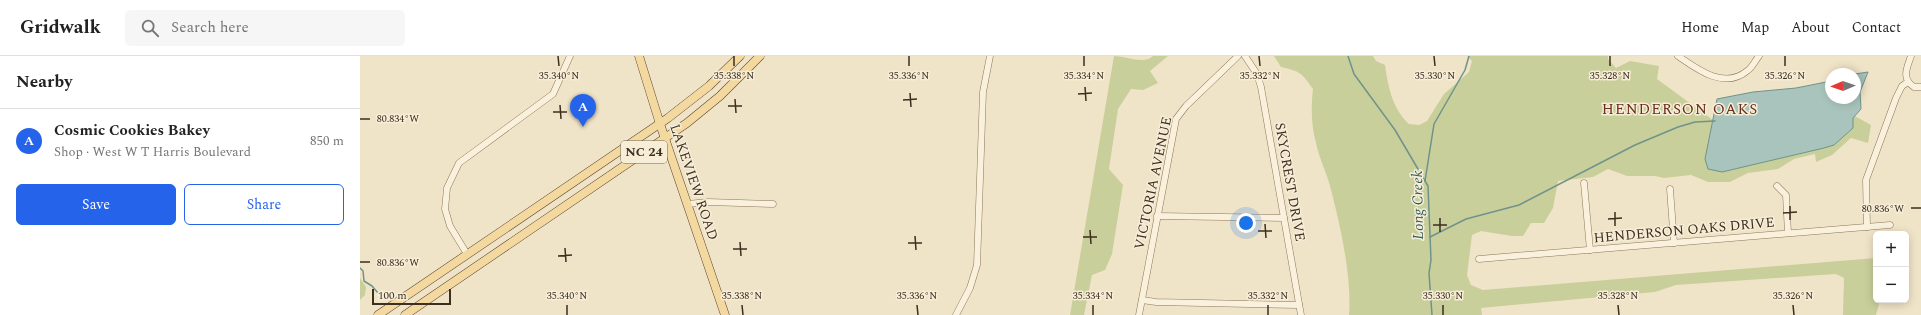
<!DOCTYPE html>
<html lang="en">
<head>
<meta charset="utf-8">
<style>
	:root { --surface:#fff; --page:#f6f6f6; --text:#222; --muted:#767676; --line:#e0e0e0; --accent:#2563eb }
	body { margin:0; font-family:Spectral,serif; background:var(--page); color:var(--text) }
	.controls { position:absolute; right:12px; bottom:12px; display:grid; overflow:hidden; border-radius:6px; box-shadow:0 2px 10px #0003 }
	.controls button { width:36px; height:36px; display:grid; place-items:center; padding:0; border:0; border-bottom:1px solid var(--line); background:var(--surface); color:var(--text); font:20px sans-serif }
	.compass { position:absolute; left:1465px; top:12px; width:36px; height:36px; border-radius:50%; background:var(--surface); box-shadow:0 2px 10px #0003; rotate:268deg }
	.scale { position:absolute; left:12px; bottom:10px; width:79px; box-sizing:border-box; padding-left:4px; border:2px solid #3d2e20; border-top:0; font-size:11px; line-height:14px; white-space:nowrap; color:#3d2e20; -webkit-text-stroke:3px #f7eed8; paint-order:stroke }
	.you { position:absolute; left:886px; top:167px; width:14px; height:14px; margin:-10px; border:3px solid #fff; border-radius:50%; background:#1a73e8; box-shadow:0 0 0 6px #1a73e833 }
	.badge { display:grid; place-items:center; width:26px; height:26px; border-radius:50%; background:var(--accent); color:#fff; font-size:13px; font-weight:700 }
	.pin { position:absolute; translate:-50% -33px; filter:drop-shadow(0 1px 2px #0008) }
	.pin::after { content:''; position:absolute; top:21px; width:14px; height:12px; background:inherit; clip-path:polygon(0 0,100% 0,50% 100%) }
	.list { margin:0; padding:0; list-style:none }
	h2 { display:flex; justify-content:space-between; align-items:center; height:52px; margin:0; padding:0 16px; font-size:17px }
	h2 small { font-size:13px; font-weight:400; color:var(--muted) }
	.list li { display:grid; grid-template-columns:26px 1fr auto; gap:12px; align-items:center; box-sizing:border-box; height:64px; padding:0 16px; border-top:1px solid var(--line) }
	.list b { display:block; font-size:15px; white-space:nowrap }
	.list p { margin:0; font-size:13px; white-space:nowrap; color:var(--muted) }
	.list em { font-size:13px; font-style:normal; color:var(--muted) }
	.actions { display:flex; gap:8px; padding:12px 16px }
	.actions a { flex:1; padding:9px 0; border:1px solid var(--accent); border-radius:6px; text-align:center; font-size:14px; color:var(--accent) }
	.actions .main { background:var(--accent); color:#fff }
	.icon { flex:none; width:22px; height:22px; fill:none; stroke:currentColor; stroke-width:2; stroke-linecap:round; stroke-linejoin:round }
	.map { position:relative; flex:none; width:1561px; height:259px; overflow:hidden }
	header { display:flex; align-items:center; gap:24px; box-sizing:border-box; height:56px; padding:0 20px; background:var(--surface); border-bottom:1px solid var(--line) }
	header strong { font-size:19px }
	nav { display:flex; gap:22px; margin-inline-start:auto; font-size:14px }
	.search { width:280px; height:36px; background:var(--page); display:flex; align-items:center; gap:10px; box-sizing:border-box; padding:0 14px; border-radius:6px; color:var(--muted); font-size:15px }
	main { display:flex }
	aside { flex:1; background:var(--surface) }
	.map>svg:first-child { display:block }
	.green { fill:#c9cf9b }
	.water { fill:#a9c4bc; stroke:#6f938a }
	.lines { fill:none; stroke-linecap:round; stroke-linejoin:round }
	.stream { stroke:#6f938a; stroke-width:1.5 }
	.minor-casing { stroke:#8d765c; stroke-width:7 }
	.major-casing { stroke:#5b4430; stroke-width:9 }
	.minor { stroke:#faf1dc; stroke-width:6 }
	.major { stroke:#f3d9a0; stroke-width:8 }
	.ticks { fill:none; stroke:#3d2e20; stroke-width:1.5 }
	.labels { text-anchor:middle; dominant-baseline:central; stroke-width:3; stroke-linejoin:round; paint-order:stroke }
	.shield { fill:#f7eed8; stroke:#756857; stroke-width:1 }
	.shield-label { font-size:13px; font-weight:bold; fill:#3d2e20 }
	.street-label { font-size:14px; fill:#3d2e20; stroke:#f7eed8 }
	.neighbourhood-label { font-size:15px; letter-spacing:1px; fill:#6b2e1e; stroke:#f7eed8 }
	.water-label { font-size:15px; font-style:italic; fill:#2f5d5a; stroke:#f7eed8 }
	.ticks-label { font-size:10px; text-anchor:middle; fill:#3d2e20; stroke:#f7eed8; stroke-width:3; stroke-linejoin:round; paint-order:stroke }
</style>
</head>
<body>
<header>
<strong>Gridwalk</strong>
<div class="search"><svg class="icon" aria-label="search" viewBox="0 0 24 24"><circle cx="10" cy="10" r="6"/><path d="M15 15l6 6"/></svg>Search here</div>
<nav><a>Home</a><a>Map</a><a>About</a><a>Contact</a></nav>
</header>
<main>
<aside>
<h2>Nearby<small></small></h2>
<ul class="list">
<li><span class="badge">A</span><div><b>Cosmic Cookies Bakey</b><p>Shop · West W T Harris Boulevard</p></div><em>850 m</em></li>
</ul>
<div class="actions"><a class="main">Save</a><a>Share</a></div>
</aside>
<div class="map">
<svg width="1561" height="259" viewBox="0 0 1561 259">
	<rect width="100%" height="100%" fill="#f0e4c8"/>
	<!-- green -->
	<g class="green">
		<path d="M754,0C767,0 783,9 793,0H808L790,15L798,27L783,34L771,33L758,53L749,113L763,129L752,198L745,214L732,219L724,259H710Z"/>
		<path d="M914,0H1013L1016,5L1025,9C1028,30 1032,52 1049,68L1059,69L1067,65L1084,38L1109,16L1112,5L1107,0H1248V3L1256,12L1270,5L1299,10L1297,23L1353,64L1345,103L1474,89L1493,72V59L1511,69L1508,87L1491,82L1472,99L1456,106L1455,98L1434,103L1418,113L1388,117L1370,126H1348L1331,119L1304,122L1295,120H1267L1248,113L1233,121L1198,125L1193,152L1184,167H1171L1163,180H1152L1121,175L1112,179L1107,219L1111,229L1123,234L1516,202V244H1520L1516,259H1483L1484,222L1476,218L1316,229L1295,236L1121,252L1122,259H989C992,221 980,168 970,130C966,115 959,102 956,87C951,69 951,50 953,33C942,17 940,15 921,11Z"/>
		<path d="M0,222L6,231L5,239L0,244Z"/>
	</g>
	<!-- water -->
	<path class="water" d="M1508,16L1500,36L1501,53L1493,62V72L1474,89L1464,92L1362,116L1348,113L1345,103L1357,43L1393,36L1436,32L1471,25V42H1495V18Z"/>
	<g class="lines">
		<!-- stream -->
		<g class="stream">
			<path d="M988,0L994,18L1035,74L1068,130L1071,204L1069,217L1072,259"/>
			<path d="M1065,125L1074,68L1105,14L1109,0"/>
			<path d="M1070,181L1106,163L1159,149L1275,89L1318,71L1335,66L1355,65"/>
			<path d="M0,212L3,215L4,225L12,230L18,237"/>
		</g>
		<!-- minor casing -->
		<g class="minor-casing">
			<g id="minor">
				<path d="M885,0L897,18L901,31L941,259"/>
				<path d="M1318,0C1337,13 1364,34 1387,15C1392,12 1395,5 1399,0"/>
				<path d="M1551,0C1547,12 1541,22 1554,31H1561"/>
				<path d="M1224,127L1230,194"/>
				<path d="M1417,130L1426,139L1428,177"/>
				<path d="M1310,133L1314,187"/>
				<path d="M328,148L348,146L413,148"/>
				<path d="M797,160L924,162"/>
				<path d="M1507,171L1506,124L1536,42L1542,30L1548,26"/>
				<path d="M107,198L90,170L85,153L87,132L99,107L193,38L210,0"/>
				<path d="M1119,203L1530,169"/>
				<path d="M782,244L796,246L939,249"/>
				<path d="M596,259L610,232L617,209L623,36L630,0"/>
				<path d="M779,259L816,63L826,50L878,0"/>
			</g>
		</g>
		<!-- major casing -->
		<g class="major-casing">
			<g id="major">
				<path d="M279,0L300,68L365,259"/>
				<path d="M18,259L308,62L349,30L380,0"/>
				<path d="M45,259L327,67L360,40L400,0"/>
			</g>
		</g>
		<!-- minor -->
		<use href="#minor" class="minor"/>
		<!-- major -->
		<use href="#major" class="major"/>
	</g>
	<!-- ticks -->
	<path class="ticks" d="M198,0L199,10M374,0V10M549,0V10M724,0V10M899,0L900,10M1074,0L1075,10M1250,0V10M1425,0V10M725,31L726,45M550,37L551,51M718,38L732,37M375,43L376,57M543,44L557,43M200,49L201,63M368,50H382M193,56H207M0,63H10M1430,150V164M1551,152H1561M1255,156V170M1423,157L1437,156M1080,162V176M1248,163L1262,162M905,168L906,182M1073,169H1087M730,174L731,188M898,175H912M555,180L556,194M723,181H737M380,186L381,200M548,187H562M205,192L206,206M373,193H387M198,200L212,199M0,206H10M207,249V259M382,249L383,259M557,249L558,259M733,249V259M908,249V259M1083,249V259M1258,249L1259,259M1433,249L1434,259"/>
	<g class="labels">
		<!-- shield labels -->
		<rect class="shield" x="261" y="85" width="46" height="22" rx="3"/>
		<g class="shield-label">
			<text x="284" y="96">NC 24</text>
		</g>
		<!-- street labels -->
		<g class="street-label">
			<text transform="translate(334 126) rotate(71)">LAKEVIEW ROAD</text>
			<text transform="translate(930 126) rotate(80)">SKYCREST DRIVE</text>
			<text transform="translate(793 127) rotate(-78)">VICTORIA AVENUE</text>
			<text transform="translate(1324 174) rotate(-5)">HENDERSON OAKS DRIVE</text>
		</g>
		<!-- neighbourhood labels -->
		<g class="neighbourhood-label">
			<text x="1320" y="53">HENDERSON OAKS</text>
		</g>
		<!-- water labels -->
		<g class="water-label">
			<text transform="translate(1058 149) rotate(-91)">Long Creek</text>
		</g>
	</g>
	<g class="ticks-label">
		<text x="199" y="23">35.340°N</text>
		<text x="374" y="23">35.338°N</text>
		<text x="549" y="23">35.336°N</text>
		<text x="724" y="23">35.334°N</text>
		<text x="900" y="23">35.332°N</text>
		<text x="1075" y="23">35.330°N</text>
		<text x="1250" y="23">35.328°N</text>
		<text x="1425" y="23">35.326°N</text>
		<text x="38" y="66">80.834°W</text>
		<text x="1523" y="156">80.836°W</text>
		<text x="38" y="210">80.836°W</text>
		<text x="207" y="243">35.340°N</text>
		<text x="382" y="243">35.338°N</text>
		<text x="557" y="243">35.336°N</text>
		<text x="733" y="243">35.334°N</text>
		<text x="908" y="243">35.332°N</text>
		<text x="1083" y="243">35.330°N</text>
		<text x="1258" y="243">35.328°N</text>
		<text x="1433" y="243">35.326°N</text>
	</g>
</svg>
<div class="controls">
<button>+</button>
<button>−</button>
</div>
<svg class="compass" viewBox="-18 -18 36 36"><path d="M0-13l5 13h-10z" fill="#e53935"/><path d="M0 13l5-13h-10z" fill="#767676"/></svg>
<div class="scale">100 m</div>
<div class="you"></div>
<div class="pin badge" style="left:223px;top:71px">A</div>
</div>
</main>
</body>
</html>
